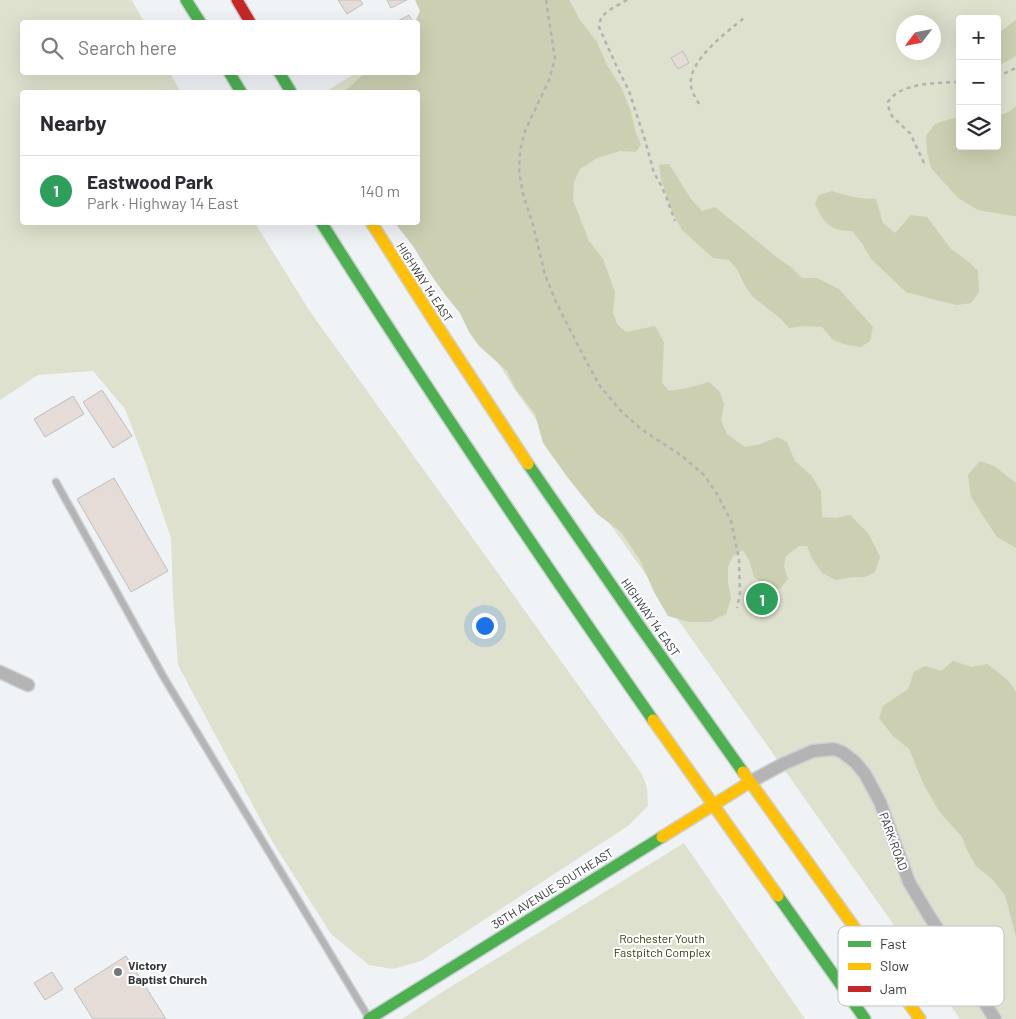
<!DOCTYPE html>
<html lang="en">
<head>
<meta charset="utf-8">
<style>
	:root { --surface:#fff; --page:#f2f2f3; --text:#2b2b33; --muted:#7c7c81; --line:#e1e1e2; --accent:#1a73e8 }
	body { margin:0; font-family:Barlow,sans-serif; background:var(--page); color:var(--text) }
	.controls { position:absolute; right:15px; top:15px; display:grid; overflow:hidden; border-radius:5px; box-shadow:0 5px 20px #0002 }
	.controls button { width:45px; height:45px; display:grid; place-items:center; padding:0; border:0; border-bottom:1px solid var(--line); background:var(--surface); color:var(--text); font:25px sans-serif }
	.compass { position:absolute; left:896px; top:15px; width:45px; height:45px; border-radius:50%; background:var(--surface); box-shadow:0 5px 20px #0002; rotate:238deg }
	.you { position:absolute; left:484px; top:625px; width:18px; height:18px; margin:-12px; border:4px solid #fff; border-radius:50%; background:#1a73e8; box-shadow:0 0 0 8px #1a73e833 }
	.badge { display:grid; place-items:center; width:32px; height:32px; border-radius:50%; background:var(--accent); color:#fff; font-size:16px; font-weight:700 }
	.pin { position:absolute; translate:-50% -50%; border:2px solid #fff; box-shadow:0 1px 5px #0006 }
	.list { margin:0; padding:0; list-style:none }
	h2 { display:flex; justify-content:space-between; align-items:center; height:65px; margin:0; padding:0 20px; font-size:21px }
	h2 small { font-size:16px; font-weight:400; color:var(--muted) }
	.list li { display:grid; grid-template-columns:32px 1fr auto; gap:15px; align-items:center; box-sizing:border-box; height:70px; padding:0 20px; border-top:1px solid var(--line) }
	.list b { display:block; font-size:19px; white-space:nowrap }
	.list p { margin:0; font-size:16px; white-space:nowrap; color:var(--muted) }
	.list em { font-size:16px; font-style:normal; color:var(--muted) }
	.icon { flex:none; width:28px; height:28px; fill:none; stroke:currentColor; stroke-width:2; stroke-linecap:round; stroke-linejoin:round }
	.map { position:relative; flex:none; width:1016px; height:1019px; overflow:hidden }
	.search { position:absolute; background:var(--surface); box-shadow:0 5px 20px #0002; left:20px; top:20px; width:400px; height:55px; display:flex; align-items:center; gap:12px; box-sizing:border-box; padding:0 18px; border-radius:5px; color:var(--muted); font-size:19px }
	.panel { position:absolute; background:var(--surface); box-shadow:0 5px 20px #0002; left:20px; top:90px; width:400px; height:135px; border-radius:5px }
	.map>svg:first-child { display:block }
	.green { fill:#dee1cd; fill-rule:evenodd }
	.forest { fill:#cccfb1 }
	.building { fill:#e5dcd8; stroke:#bebebf }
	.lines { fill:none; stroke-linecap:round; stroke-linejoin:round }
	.lane-casing { stroke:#ced1d3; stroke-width:9 }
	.street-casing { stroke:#ced1d3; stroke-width:15 }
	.fast-casing { stroke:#ced1d3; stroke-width:14 }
	.slow-casing { stroke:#ced1d3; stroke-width:14 }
	.jam-casing { stroke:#ced1d3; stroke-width:14 }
	.path { stroke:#b2b2b4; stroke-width:2.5; stroke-dasharray:4 4; stroke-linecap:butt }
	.lane { stroke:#b4b4b5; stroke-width:6 }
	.street { stroke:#b4b4b5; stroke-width:12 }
	.fast { stroke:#4caf50; stroke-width:11 }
	.slow { stroke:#ffc107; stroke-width:11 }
	.jam { stroke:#c62828; stroke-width:11 }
	.poi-dot { fill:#747779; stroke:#fff; stroke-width:2 }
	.labels { text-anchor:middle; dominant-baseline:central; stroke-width:4; stroke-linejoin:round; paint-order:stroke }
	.street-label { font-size:12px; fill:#313436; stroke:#fff }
	.park-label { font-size:12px; fill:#37380b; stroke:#fff }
	.poi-label { font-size:12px; font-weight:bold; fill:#313436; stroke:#fff; text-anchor:start }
	.key { fill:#fff; stroke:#c1c2c3; stroke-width:1 }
	.key-label { font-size:14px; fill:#313436 }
</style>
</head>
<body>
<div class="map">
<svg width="1016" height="1019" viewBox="0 0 1016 1019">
	<rect width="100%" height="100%" fill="#f0f3f6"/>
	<!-- green -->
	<g class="green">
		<path d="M0,0H132L144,22H22V72L170,73L181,92H22V222L255,223L309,310L642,774L647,788L648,806L628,826L421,961L393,969L369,965L331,934L272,841L178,665L173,597L171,538L144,459L125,409L93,371L38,375L0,400Z"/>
		<path d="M474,0H1016V1019H960L786,772L515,390L411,223L418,222V92H330L328,90L356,73L418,72ZM960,19H997V146H960ZM904,22H934V52H904Z"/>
		<path d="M684,843L805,1019H402L439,994Z"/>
	</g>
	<!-- forest -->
	<g class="forest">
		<path d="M415,0H569L580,20L597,42L607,65L621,87L630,109L636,133L641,145L636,152L620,151L597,158L580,169L574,182L573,200L589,241L603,259L615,292L613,312L617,324L626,332L655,326L664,342L662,383L669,391L687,388L709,382L720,392L724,405L721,420L727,434L745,447L761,444L777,437L787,442L795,461L811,475L821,491L822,517L836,518L850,515L868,533L880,557L875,572L865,577H854L836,580L822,573L812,559L807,546H799L786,556L784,566L788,579L780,589L766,586L754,577L749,560L743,550L733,556L728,567V583L731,598L726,614L710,622H689L668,616L654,592L640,560L621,532L597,514L568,478L543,443L535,414L515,388L507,371L479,346L469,332L460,313L446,296L429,272L413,246L395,223L418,222V92H344L365,73L418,72V22H415L420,11Z"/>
		<path d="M1016,20V56L997,67V34Z"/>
		<path d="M1016,106V216H1013L978,210L958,198L931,168L927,152L926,136L935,124L950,119L960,118V146H997V116L1009,112Z"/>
		<path d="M669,164L691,199L702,211L715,207L779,259L791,267L802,278H817L839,289L873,327L870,341L861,347L847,345L833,340L822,327L804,326L789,328L780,318L753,297L745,286L738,271L729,260L713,258L682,230L672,211L661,179L659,165Z"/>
		<path d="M832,191C847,196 861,199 876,199L883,223L895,233L911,215L927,217L950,248L970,263L978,271L979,292L971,303L957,305L932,299L906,292L871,259L862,243L852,231C848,231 844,231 840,230C827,228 819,214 815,203L819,195Z"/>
		<path d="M980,461L994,466L1016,483V548L997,537L985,519L971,497L968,475Z"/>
		<path d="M953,661L972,667L987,664C997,672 1011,680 1016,692V937L1005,895L992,879L976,866L967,850L962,837L939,811L924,785L909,749L893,736L879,718L883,706L908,689L914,672L925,666L941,671Z"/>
	</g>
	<!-- building -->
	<g class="building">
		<path d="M338,0H360L363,4L347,14Z"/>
		<path d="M387,0H407L391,8Z"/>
		<path d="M409,15L413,22H396Z"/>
		<path d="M683,51L689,63L678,69L671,58Z"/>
		<path d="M102,390L132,436L113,448L83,402Z"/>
		<path d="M73,396L84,414L45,437L34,419Z"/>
		<path d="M114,478L168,571L131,592L77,499Z"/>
		<path d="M126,956L166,1019H93L74,989Z"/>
		<path d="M52,972L63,989L45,1000L34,983Z"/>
	</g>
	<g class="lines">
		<!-- lane casing -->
		<g class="lane-casing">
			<path id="lane" d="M56,482L163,676L369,1018"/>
		</g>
		<!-- street casing -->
		<g class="street-casing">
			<g id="street">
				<path d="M0,672L28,685"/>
				<path d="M750,782L783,764L813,751L834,749L842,752L855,762L865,774L880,802L909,882L928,914L995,1019"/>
			</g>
		</g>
		<!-- fast casing -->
		<g class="fast-casing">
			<g id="fast">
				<path d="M186,0L200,22"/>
				<path d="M229,72L241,92"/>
				<path d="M279,72L291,92"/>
				<path d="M321,222C428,391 539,556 653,720"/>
				<path d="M528,464L639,625L743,772"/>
				<path d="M778,896L865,1019"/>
				<path d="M369,1019L662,837"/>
			</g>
		</g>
		<!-- slow casing -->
		<g class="slow-casing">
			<g id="slow">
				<path d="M371,222L436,324L528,464"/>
				<path d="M653,720L778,896"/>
				<path d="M743,772L920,1019"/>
				<path d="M662,837L750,782"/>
			</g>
		</g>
		<!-- jam casing -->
		<g class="jam-casing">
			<path id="jam" d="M237,0L250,22"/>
		</g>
		<!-- path -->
		<g class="path">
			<path d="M546,0L555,59L549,80L525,131L520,151L519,171L523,194L533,225L545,275L556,302L586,361L600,386L620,410L641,429L682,456L704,475L717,494L731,521L739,559L740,592L737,608"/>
			<path d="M627,0C616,7 599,12 599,27L615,63L629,91L645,140L654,173L661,185L667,199L675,221"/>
			<path d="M997,77L1016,68"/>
			<path d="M699,104C696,98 692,93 691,86C687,61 727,32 744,18"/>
			<path d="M924,163L910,133L901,125L892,116L889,109L888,102C900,82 939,83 960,82"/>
		</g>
		<!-- lane -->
		<use href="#lane" class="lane"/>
		<!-- street -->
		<use href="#street" class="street"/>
		<!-- fast -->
		<use href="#fast" class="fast"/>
		<!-- slow -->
		<use href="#slow" class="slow"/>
		<!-- jam -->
		<use href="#jam" class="jam"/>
	</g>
	<!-- markers -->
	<circle class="poi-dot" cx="118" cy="972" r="5"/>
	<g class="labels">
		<!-- street labels -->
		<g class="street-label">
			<text transform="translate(425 282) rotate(57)">HIGHWAY 14 EAST</text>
			<text transform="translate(651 617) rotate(55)">HIGHWAY 14 EAST</text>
			<text transform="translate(894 841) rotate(70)">PARK ROAD</text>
			<text transform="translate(552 888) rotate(-32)">36TH AVENUE SOUTHEAST</text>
		</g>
		<!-- park labels -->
		<g class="park-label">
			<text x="662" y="938">Rochester Youth<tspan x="662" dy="14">Fastpitch Complex</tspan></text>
		</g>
		<!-- poi labels -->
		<g class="poi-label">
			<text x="128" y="965">Victory<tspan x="128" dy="14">Baptist Church</tspan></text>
		</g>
	</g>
	<!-- legend -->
	<rect x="838" y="926" width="166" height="80" rx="8" class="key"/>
	<rect x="848" y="941" width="23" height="6" fill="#4caf50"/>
	<rect x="848" y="963" width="23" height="7" fill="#ffc107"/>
	<rect x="848" y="986" width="23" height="6" fill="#c62828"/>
	<g class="key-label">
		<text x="880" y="949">Fast</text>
		<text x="880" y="971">Slow</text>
		<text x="880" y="994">Jam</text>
	</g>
</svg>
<div class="controls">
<button>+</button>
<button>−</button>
<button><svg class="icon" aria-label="layers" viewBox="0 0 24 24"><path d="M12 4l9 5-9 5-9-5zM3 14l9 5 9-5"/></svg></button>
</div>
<svg class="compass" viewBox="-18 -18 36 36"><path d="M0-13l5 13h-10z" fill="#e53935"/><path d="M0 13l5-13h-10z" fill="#7c7c81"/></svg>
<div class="you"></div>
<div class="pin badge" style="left:762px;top:599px;background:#2e9e5b">1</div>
<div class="search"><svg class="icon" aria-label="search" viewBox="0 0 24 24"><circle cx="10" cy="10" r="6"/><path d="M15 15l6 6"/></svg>Search here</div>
<section class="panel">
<h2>Nearby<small></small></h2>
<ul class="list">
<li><span class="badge" style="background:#2e9e5b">1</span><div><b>Eastwood Park</b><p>Park · Highway 14 East</p></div><em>140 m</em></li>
</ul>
</section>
</div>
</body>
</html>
